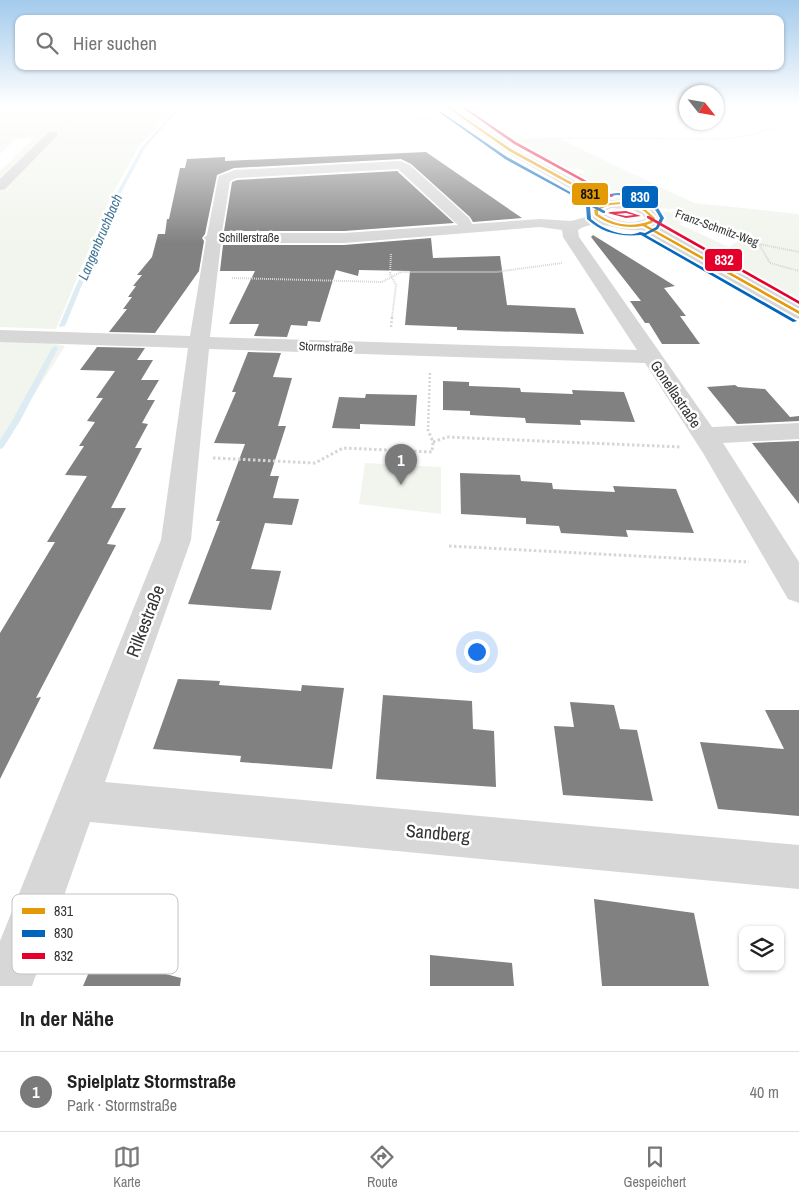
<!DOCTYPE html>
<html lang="de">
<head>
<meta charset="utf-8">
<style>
	:root { --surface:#fff; --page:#f6f6f6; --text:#222; --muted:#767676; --line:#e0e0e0; --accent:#7a7a7a }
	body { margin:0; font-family:"Archivo Narrow",sans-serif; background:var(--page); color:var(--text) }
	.controls { position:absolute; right:15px; bottom:15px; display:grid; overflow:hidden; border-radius:10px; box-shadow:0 1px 4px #0004 }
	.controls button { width:45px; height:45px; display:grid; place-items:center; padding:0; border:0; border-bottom:1px solid var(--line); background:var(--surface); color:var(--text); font:25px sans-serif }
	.compass { position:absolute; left:679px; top:85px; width:45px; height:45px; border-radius:50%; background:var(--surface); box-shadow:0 1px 4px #0004; rotate:121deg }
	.you { position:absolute; left:476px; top:651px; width:18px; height:18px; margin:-12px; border:4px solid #fff; border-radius:50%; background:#1a73e8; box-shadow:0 0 0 8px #1a73e833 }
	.badge { display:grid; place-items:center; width:32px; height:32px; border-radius:50%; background:var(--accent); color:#fff; font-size:16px; font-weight:700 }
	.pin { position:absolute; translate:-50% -41px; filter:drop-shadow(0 1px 2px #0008) }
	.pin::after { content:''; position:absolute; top:26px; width:18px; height:15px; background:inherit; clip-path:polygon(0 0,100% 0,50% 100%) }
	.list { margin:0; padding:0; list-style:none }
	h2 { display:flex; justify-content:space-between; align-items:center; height:65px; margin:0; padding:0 20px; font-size:21px }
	h2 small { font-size:16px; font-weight:400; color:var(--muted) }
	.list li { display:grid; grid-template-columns:32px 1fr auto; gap:15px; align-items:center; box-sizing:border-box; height:80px; padding:0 20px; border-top:1px solid var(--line) }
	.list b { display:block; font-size:19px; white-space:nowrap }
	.list p { margin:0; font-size:16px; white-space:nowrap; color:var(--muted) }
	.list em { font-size:16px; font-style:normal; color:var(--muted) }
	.icon { flex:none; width:28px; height:28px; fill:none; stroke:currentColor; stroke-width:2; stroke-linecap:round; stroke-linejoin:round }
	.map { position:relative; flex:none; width:799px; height:986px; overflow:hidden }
	.search { position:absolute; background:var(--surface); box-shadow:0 1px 4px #0004; left:15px; right:15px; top:15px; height:55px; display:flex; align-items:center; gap:12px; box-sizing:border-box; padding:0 18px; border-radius:10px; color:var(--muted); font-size:19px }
	.sheet { height:145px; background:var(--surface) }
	nav { display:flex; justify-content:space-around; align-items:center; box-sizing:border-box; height:70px; border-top:1px solid var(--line); background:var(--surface); font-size:14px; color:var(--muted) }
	nav a { display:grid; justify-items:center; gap:2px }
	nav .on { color:var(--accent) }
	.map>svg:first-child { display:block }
	.green { fill:#f1f5ed }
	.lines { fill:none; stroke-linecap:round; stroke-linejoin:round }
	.stream { fill:#ddebf3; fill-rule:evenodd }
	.building { fill:#818181 }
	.path-far3 { stroke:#d6d6d6; stroke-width:1; stroke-dasharray:1 1; stroke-linecap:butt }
	.path-far2 { stroke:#d6d6d6; stroke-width:2; stroke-dasharray:1 1; stroke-linecap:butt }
	.path-far1 { stroke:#d6d6d6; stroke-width:2.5; stroke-dasharray:2 2; stroke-linecap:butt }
	.path { stroke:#d6d6d6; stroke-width:3; stroke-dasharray:2.5 2.5; stroke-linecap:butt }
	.minor { fill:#d7d7d7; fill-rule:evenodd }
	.bus-1-casing { stroke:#fff; stroke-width:4 }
	.bus-2-casing { stroke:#fff; stroke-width:4 }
	.bus-3-casing { stroke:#fff; stroke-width:4 }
	.bus-1 { fill:#e39a05; fill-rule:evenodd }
	.bus-2 { fill:#0065bd; fill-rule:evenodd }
	.bus-3 { fill:#e4002b; fill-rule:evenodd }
	.labels { text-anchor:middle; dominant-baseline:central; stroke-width:5; stroke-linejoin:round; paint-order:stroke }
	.far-street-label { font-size:12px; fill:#333; stroke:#fff }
	.far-water-label { font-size:14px; font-style:italic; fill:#3f7597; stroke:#fff }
	.street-label { font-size:15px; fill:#333; stroke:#fff }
	.near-street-label { font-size:18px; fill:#333; stroke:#fff }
	.key { fill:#fff; stroke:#c2c2c2; stroke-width:1 }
	.key-label { font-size:14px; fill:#333 }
	.line-badge { stroke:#fff; stroke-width:2 }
	.badge-label { font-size:14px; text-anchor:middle; font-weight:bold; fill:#fff }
	.pale-badge-label { font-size:14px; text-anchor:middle; font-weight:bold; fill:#111 }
</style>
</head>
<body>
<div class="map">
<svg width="799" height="986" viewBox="0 0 799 986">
	<rect width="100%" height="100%" fill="#fff"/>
	<!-- green -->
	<g class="green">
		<path d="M0,105H177L140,145L110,198L56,329L0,327V171L34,138H17L0,154Z"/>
		<path d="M525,139H560L694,203L799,214V303L666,229L659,223L657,214C666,207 682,216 692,220L679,224L729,247L744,237L674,209L648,207L607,197L574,175L586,172C577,166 577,170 567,168C564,168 560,164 557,163C539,161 524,152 508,143L510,140Z"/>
		<path d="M615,208L630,209L639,215V217C630,223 614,221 608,212Z"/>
		<path d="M0,341L48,342L65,346L0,448Z"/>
		<path d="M365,463L441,467V514L359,504Z"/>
	</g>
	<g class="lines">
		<!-- stream -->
		<g class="stream">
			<path d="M180,105H183L145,148L116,202L65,326L60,327L59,326L112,202L141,148Z"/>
			<path d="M55,346L58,348L20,421L3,448L0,449V440L12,421L52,348Z"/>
		</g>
	</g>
	<!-- building -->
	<g class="building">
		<path d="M426,152L522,218L473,222L470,217L411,164L401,159L234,168L217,175L205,234L202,238L204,241L199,271L155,333L109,332L127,309H123L132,297H128L136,286H133L142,275H137L152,257L158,234H165L167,219H169L180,168H185L187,159L225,157V161Z"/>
		<path d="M397,171L454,223L344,231H224L232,182L237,180Z"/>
		<path d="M593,235L675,286L664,288L686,316H680L700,344H662L649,323H645L630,301H641L591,237Z"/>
		<path d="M431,238L433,258L500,256L507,305L575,308L584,334L457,330V327L405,325L410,271L359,270L358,276L336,270L320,322L308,321L307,326L291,325L287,337L254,336L259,324H229L255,271H220L223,245H344Z"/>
		<path d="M97,347L145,348L137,360H153L141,380H159L147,400H155L142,423L148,424L135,448H142L111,508H126L107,544L116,545L36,698L41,697L0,779V633L55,542H47L87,476L65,475L84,446H79L95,422L87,421L103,398H96L115,371L80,370Z"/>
		<path d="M248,352L281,353L273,377L292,378L278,426H286L270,476H279L273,498L299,499L292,525L265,523L251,569L281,571L271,610L188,604L220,521H216L245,444L214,443L236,392H232Z"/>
		<path d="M443,381L469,382V386L520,388L521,392L573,394L572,390L624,392L635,422L580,420L581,425L526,423L525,418L470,415V411L443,410Z"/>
		<path d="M735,385L738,387L765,389L790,417L799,416V421L737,424L707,387Z"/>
		<path d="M366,394L417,395L415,426L360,424V429L332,428L339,397L365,398Z"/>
		<path d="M799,441V504L752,443Z"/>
		<path d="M460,473L520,475L521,481L552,483L553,489L615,492L613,486L676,489L694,533L626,530L628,537L561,533L559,526L526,524V518L461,514Z"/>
		<path d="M178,679L220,681L219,685L301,691L302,685L344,688L332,769L240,762L241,756L153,749Z"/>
		<path d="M383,695L472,701L473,729L494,731L496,787L376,779Z"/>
		<path d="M570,702L614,705L620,729L637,730L653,801L563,795L554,726L574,727Z"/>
		<path d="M765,710H799V816L718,809L700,742L784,749Z"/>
		<path d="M594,899L694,913L709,986H602Z"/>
		<path d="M430,955L512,963L514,986H430Z"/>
		<path d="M96,956L181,978L180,986H83Z"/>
	</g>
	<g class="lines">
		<!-- path-far3 -->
		<g class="path-far3">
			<path d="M404,120L434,119"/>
			<path d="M66,122L85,105"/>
			<path d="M0,135L24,134"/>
			<path d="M528,138L723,139L751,135L799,119"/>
			<path d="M674,212L721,230"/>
		</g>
		<!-- path-far2 -->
		<g class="path-far2">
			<path d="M718,229L759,244L799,252"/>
			<path d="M759,244L770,263L799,271"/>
			<path d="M391,254L390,274L396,285L392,318"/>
			<path d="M232,278L382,282L401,272H496L562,263"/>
		</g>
		<!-- path-far1 -->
		<g class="path-far1">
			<path d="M391,327L392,317"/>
			<path d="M428,431L430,371"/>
		</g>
		<!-- path -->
		<g class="path">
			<path d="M433,442L447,437L681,447"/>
			<path d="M213,458L315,463L343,448L432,452L433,442L428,430"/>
			<path d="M449,546L749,562"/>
		</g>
		<!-- minor -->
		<g class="minor">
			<path d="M440,105H451L514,148L611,200C630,198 649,201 660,218L656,225L799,305V319L792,317L641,230C619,232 596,217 578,230L579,237L712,427L799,423V439L723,443L799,562V603L788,599L703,453L645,363L209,349L191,540L105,782L799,845V889L90,822L32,986H0V941L161,540L188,348L0,342V330L190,336L206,240L204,238L207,235L218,179L219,176L235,170L400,161L410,165L469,218L472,224L540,219L571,221L590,216L589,210L597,204L506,152ZM398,169L458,225L344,233H222L230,181L237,178ZM611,208L632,209L646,218C634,226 614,221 603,213ZM540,227L562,230L563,237L637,350L210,337L221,243H344Z"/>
			<path d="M53,131L57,132L58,134L57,136L5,189L0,190V179L49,132Z"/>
		</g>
		<!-- bus-1 casing -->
		<g class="bus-1-casing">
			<path id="bus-1" d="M444,105H446L511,149L609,203L622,202L635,204L645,209L655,218L652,223L646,225L799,311V314L643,226C625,229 609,225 595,215L594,210L606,204L509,151ZM622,204C634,205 643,208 651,218L650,221C631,228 614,225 598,214V210L610,205Z"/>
		</g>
		<!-- bus-2 casing -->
		<g class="bus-2-casing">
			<path id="bus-2" d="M439,112H441L507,157L590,203C608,188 643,189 658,208C660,211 662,215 664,218L658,229L646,235L797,321L793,322L641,235C621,237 602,233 587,219L586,206L588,204L505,159ZM617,195C637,196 651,199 660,218L656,227L645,233L640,232C626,239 602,229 591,219L590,206L603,213H605V211L592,204C600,198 608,196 617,195Z"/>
		</g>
		<!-- bus-3 casing -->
		<g class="bus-3-casing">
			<g id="bus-3">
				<path d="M459,105H461L516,142L614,196L611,197L514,144Z"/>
				<path d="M626,211L641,216L626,218L608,213L610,212ZM626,213L634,215L626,216L616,214Z"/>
				<path d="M647,216H649L799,301V304L647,218Z"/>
			</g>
		</g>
		<!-- bus-1 -->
		<use href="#bus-1" class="bus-1"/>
		<!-- bus-2 -->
		<use href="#bus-2" class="bus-2"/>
		<!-- bus-3 -->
		<use href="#bus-3" class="bus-3"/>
	</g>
	<!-- sky -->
	<linearGradient id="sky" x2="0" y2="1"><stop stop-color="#a3caec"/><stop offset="0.43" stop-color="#fff"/><stop offset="1" stop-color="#fff" stop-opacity="0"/></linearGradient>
	<rect width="799" height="243" fill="url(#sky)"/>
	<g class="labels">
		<!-- far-street labels -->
		<g class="far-street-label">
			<text transform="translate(717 228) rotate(20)">Franz-Schmitz-Weg</text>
			<text x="249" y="238">Schillerstraße</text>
			<text transform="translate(326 347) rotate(2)">Stormstraße</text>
		</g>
		<!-- far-water labels -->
		<g class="far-water-label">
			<text transform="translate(100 237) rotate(-67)">Langenbruchbach</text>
		</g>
		<!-- street labels -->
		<g class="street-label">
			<text transform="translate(676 394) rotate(56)">Gonellastraße</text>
		</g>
		<!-- near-street labels -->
		<g class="near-street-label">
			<text transform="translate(145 621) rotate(-69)">Rilkestraße</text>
			<text transform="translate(438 833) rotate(5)">Sandberg</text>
		</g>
	</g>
	<!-- legend -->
	<rect x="12" y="894" width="166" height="80" rx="8" class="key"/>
	<rect x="22" y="908" width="23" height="6" fill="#e39a05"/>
	<rect x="22" y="930" width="23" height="7" fill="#0065bd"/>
	<rect x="22" y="953" width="23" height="6" fill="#e4002b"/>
	<g class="key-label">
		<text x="54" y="916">831</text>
		<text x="54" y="938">830</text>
		<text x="54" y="961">832</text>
	</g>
	<g class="line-badge">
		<rect x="571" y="182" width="38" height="24" rx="5" fill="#e39a05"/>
		<rect x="621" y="185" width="38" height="24" rx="5" fill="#0065bd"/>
		<rect x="704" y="248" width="39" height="24" rx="5" fill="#e4002b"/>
	</g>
	<g class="badge-label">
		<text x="640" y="202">830</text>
		<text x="724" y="265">832</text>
	</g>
	<g class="pale-badge-label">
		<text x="590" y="199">831</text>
	</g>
</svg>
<div class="controls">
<button><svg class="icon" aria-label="layers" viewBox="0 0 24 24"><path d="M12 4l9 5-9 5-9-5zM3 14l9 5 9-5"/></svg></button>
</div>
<svg class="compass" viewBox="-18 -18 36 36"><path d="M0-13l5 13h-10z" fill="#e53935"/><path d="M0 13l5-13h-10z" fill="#767676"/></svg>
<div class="you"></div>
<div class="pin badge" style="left:401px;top:485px">1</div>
<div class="search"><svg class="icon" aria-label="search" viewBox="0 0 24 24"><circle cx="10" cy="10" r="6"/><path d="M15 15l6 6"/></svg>Hier suchen</div>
</div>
<section class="sheet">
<h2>In der Nähe<small></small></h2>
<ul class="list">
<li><span class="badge">1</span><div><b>Spielplatz Stormstraße</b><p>Park · Stormstraße</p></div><em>40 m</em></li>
</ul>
</section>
<nav>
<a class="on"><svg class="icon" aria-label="map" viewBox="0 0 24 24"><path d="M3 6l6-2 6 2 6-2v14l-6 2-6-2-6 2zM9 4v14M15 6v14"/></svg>Karte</a>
<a><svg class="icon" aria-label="directions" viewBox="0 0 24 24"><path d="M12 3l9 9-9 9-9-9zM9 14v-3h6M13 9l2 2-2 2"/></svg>Route</a>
<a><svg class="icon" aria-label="saved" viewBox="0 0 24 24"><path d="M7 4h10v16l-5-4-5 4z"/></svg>Gespeichert</a>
</nav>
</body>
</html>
